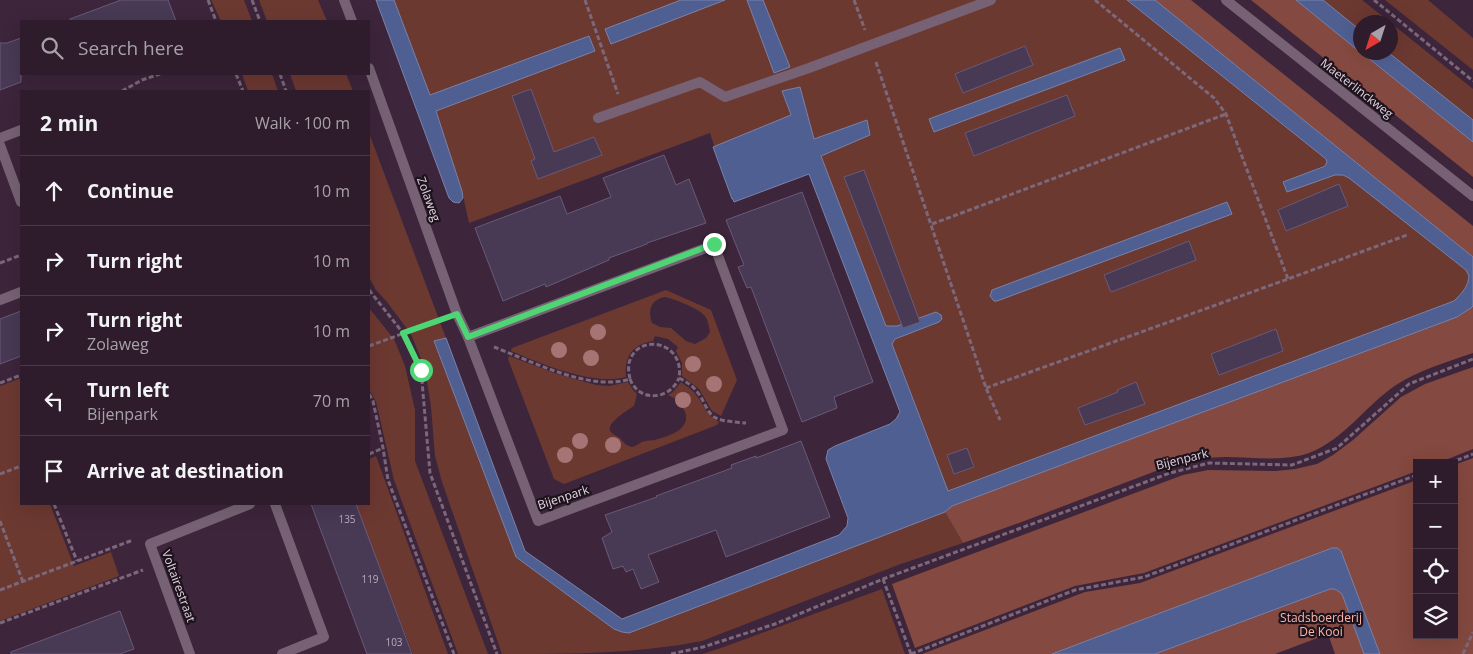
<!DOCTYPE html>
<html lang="en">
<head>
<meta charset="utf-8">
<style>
	:root { --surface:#2e1c2c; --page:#362534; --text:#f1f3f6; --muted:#a7a1a9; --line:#493a48 }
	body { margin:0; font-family:"Open Sans",sans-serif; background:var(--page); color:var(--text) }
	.controls { position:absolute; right:15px; bottom:15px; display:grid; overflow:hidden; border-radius:0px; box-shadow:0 5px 20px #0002 }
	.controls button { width:45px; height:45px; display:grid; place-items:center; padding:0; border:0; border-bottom:1px solid var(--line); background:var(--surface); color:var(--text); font:25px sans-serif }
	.compass { position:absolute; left:1353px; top:15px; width:45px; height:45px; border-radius:50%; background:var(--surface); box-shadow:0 5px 20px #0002; rotate:219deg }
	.stop { position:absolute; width:15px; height:15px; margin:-11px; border:4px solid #4ed675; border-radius:50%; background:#fff }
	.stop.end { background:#4ed675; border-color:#fff; box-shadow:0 1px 5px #0008 }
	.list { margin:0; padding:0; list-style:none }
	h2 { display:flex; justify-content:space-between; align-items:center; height:65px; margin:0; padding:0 20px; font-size:21px }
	h2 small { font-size:16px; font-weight:400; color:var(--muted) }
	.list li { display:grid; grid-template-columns:32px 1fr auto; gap:15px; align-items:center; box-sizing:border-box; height:70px; padding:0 20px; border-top:1px solid var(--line) }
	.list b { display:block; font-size:19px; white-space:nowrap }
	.list p { margin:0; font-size:16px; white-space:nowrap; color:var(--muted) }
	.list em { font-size:16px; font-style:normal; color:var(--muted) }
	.icon { flex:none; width:28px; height:28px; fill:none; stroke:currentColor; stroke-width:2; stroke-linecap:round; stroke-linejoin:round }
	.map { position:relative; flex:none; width:1473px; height:654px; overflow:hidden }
	.search { position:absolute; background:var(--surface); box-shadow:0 5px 20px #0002; left:20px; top:20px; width:350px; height:55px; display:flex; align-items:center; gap:12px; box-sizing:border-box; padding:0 18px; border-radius:0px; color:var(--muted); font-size:19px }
	.panel { position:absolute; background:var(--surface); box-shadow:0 5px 20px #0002; left:20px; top:90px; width:350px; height:415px; border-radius:0px }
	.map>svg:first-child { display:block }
	.green { fill:#6c3931; fill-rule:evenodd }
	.forest { fill:#844940 }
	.water { fill:#4f5f91; stroke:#7b82a9 }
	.building { fill:#483954; stroke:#6a5a78 }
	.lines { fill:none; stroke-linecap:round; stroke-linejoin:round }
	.path { stroke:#7c687a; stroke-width:3; stroke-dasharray:5 2.5; stroke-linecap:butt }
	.service { stroke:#766274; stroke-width:10 }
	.minor { stroke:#766274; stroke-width:10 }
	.tertiary { stroke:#766274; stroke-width:10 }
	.tree { fill:#a77476 }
	.route { stroke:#4ed675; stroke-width:6 }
	.labels { text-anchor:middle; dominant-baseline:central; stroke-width:4.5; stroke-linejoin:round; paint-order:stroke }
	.number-label { font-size:10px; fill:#bcacbe }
	.street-label { font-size:12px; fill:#e3d3e1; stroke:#1d131c }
	.park-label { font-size:12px; fill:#feb4a7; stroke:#1d131c }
</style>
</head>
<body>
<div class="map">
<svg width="1473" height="654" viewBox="0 0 1473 654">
	<rect width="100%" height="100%" fill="#3d253b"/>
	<!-- green -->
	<g class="green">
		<path d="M211,0H244L252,21H221Z"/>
		<path d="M259,0H318L327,21H267Z"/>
		<path d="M394,0H1127L1326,159L1327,162L1325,165L1283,182L1287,191L1335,175H1343L1349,178L1466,270L1469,276C1468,287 1462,293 1454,301L948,491L892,343L895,339L939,322V313H933L897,326H886L821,156L870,135L814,139L799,87L782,92L793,122L717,155L710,133L469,223L462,191L436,111L595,51L589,36L430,95Z"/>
		<path d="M1323,0H1362L1390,22H1360V30Z"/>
		<path d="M1385,0H1428L1473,38V70Z"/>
		<path d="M1391,23L1473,89V120L1389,53L1390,52Z"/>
		<path d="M242,74H272L278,91H248Z"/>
		<path d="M290,74H346L353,91H296Z"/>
		<path d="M369,133L446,338L434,342L516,557L614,629L622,632L629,633L945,512L963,543L898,565L702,641C636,654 570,654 502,654L442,482L435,456L431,407L425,369L411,334L387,302L376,290L369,277Z"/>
		<path d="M666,290L711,310L737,380L721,416L712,411L699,389L682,376V363L676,351L678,347L668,339L655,336L653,341C633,344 624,356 626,377C593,386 542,364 511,351L512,348ZM664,297C673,298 700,309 705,316C708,320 709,327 710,332L706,338L695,344L686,341L671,328L660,327L652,323C648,310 650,301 664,297Z"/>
		<path d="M369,308L394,339L405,366L415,410V461L488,654H458L394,480L376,402L369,389Z"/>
		<path d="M509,356L557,374L596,385L609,386L628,382L633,390L637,394L634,406C628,410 607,422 610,431C612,434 617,436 620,438C624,443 625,445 632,447C637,446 641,441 646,441C649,440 651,441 654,440C666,437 687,431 686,417C686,411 683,407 677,405L676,399L668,395L673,392L681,382C686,386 692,389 696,395C705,406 705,414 719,422L717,425L564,484L554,479L508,359Z"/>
		<path d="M21,378V504H50L74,566L111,552L119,576L0,621V386Z"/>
		<path d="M376,456L448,654H413L355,504H369V459Z"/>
		<path d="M882,589L905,654H702L721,648Z"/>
	</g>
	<!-- forest -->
	<g class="forest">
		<path d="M1155,0H1191L1473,226V257Z"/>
		<path d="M1251,0H1296L1473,142V177Z"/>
		<path d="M1473,306V353C1447,362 1419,370 1396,385C1365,406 1345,439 1309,453C1283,462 1253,457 1226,457C1209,457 1194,459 1177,463L1019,523L963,543L945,512L951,506L1457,317L1471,308Z"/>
		<path d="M1473,367V449L1438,463H1417V471L1144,573L1075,586L915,648L892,584L1183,475L1208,470L1276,471L1295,469L1317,464L1333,455L1353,440L1401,397L1425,384Z"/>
		<path d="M1473,458V654H1380L1341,552L1337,548H1332L1052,654H922L1085,592L1140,583L1417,480V635H1454V465Z"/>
		<path d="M1330,589H1335L1342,594L1364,654H1335L1328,634L1275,654H1155Z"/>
	</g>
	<!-- water -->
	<g class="water">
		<path d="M376,0H394L430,95L589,36L595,51L436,111L462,191L463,198L459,203L453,202L449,198Z"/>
		<path d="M681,0H725L611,44L605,29Z"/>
		<path d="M747,0H763L790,67L774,73Z"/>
		<path d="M1127,0H1155L1473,257V306L1471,308L1457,317L952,506L945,512L629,633L622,632L614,629L516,557L434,341L446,338L525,551L622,619L839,535L847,526L848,518L826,459L828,450L835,446L890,424L896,419L900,412L809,174L734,202L733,199H732L713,147L791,115L782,91L800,87L814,139L867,120L870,135L821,156L886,326H897L936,312L941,315L942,319L939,322L895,339L892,344L948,491L1454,301C1462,293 1468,287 1469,276L1466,270L1349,178L1343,175H1335L1287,192L1283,182L1325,166L1327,162L1326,159Z"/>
		<path d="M1296,0H1323L1360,30V52Z"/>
		<path d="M1120,48L1125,60L934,132L929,119Z"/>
		<path d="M1362,53H1389L1473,120V142Z"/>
		<path d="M1227,202L1232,214L997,301H994L990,296L992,290Z"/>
		<path d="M1332,548H1337L1341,551L1380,654H1364L1342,594L1335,589H1330L1155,654H1052Z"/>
	</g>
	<!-- building -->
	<g class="building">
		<path d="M121,0H168L176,21H70V19Z"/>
		<path d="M21,38V82L0,90V43H7Z"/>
		<path d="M1025,46L1033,65L963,93L955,74Z"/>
		<path d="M531,89L554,152L594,137L602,155L538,179L531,161L535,159L512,96Z"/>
		<path d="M1067,95L1075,116L974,156L965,133Z"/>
		<path d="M664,155L676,185L689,179L706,223L647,243V244L609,258V260L546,287L545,284L503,301L475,228L560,196L567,214L611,197L603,178Z"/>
		<path d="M864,170L920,322L903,328L844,177Z"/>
		<path d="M1339,184L1348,206L1286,231L1278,210Z"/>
		<path d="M802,192L873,382L834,397L837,408L802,422L751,287L747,288L738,267L744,265L726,220Z"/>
		<path d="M1189,241L1196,260L1111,292L1104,275Z"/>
		<path d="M21,311V356L0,364V319Z"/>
		<path d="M1276,329L1283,351L1219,375L1211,354Z"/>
		<path d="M1136,382L1145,404L1085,425L1078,408L1118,392L1117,390Z"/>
		<path d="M801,441L830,517L726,557L716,530L648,555L659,582L641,589L633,569L626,572L623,566L613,569L602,538L612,532L605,515L657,497L656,496L732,468L731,465L756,456V458Z"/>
		<path d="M967,448L974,467L954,474L947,455Z"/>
		<path d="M311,504H356L412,654H367Z"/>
		<path d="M120,611L134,649L120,654H11V652Z"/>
	</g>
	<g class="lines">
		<!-- path -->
		<g class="path">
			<path d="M208,0L216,21"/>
			<path d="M252,0L260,21"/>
			<path d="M585,0L618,94"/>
			<path d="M854,0L865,30"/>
			<path d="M1095,0L1214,98L1226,114L1288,279"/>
			<path d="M1374,0L1473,81"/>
			<path d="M876,62L986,388L1000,420"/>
			<path d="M236,74L243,91"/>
			<path d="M280,74L286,91"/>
			<path d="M122,91L142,80L160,74"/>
			<path d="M932,224L1226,114"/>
			<path d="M0,263L21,255"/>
			<path d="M369,290L403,333L421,370L430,473L497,654"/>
			<path d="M369,346L440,320"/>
			<path d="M494,347C531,361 591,392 630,379C629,374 628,368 629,363C637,332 685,341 679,378C687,382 693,386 698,393C704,400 706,411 714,417C723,422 737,422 746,423"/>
			<path d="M630,379C639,403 670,400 679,378"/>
			<path d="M0,383L21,375"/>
			<path d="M986,388L1288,279L1407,235"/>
			<path d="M369,394L373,401L383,448L388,480L454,654"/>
			<path d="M369,454L383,448"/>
			<path d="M1450,463L1473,454"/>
			<path d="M0,474L21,466"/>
			<path d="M54,504L77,561"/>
			<path d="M0,521L23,582"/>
			<path d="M883,579L911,654"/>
			<path d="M0,590L133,540"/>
			<path d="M0,623L143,570"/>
			<path d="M671,654L703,647L775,624L883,579L1170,473L1209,463L1292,465L1337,448L1409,384L1473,359"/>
			<path d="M911,654L1075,590L1144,577L1417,475"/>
			<path d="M1463,654L1473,632"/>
		</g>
		<!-- service -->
		<path class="service" d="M598,118L700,82L725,97L809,68L991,0"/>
		<!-- minor -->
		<g class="minor">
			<path d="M344,0L352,21"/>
			<path d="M369,68L457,314L468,337"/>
			<path d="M0,138L21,130"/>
			<path d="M0,145L21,202"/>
			<path d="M714,245L783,430L538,521L468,337Z"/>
			<path d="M0,300L21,292"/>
			<path d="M275,504L324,637L282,654"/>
			<path d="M190,654L150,544L250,504"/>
		</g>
		<!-- tertiary -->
		<path class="tertiary" d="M1226,0L1473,196"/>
	</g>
	<!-- trees -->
	<g class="tree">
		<circle cx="598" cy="332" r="8"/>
		<circle cx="559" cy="350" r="8"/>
		<circle cx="591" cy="358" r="8"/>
		<circle cx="693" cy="364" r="8"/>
		<circle cx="714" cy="384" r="8"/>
		<circle cx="683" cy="400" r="8"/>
		<circle cx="580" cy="441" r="8"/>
		<circle cx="613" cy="445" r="8"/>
		<circle cx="565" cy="455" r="8"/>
	</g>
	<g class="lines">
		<!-- route -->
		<path class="route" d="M421,370L403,333L457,314L468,337L714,244"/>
	</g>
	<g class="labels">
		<!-- number labels -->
		<g class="number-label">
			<text x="347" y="519">135</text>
			<text x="370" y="579">119</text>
			<text x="394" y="642">103</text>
		</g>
		<!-- street labels -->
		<g class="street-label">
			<text transform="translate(1357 88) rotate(38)">Maeterlinckweg</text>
			<text transform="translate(429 199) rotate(70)">Zolaweg</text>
			<text transform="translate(1182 459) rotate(-14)">Bijenpark</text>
			<text transform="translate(563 497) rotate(-18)">Bijenpark</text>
			<text transform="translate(179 586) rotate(70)">Voltairestraat</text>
		</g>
		<!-- park labels -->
		<g class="park-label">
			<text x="1321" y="617">Stadsboerderij<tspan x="1321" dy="14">De Kooi</tspan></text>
		</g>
	</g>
</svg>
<div class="controls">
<button>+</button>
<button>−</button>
<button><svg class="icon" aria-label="locate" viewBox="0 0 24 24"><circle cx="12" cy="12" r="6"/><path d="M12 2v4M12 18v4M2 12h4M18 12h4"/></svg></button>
<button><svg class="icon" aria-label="layers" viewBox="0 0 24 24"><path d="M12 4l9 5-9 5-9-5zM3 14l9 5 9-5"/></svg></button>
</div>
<svg class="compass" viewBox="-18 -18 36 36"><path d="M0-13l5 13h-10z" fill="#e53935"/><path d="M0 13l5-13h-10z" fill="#a7a1a9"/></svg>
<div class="stop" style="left:421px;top:370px"></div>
<div class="stop end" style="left:714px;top:244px"></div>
<div class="search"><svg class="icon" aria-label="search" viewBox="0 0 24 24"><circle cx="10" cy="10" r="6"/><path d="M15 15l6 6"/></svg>Search here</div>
<section class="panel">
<h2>2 min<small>Walk · 100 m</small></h2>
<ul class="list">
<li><svg class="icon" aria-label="ahead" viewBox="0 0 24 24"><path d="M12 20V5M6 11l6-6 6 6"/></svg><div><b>Continue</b></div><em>10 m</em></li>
<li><svg class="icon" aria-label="right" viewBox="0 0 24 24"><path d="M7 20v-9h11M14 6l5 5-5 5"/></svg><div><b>Turn right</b></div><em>10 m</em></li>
<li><svg class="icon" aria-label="right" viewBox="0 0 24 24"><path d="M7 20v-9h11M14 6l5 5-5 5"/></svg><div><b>Turn right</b><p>Zolaweg</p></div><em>10 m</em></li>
<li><svg class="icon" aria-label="left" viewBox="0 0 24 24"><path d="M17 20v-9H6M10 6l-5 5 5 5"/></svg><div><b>Turn left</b><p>Bijenpark</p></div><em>70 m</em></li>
<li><svg class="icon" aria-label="arrive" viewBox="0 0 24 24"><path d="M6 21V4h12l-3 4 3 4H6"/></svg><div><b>Arrive at destination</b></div></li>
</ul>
</section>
</div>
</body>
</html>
